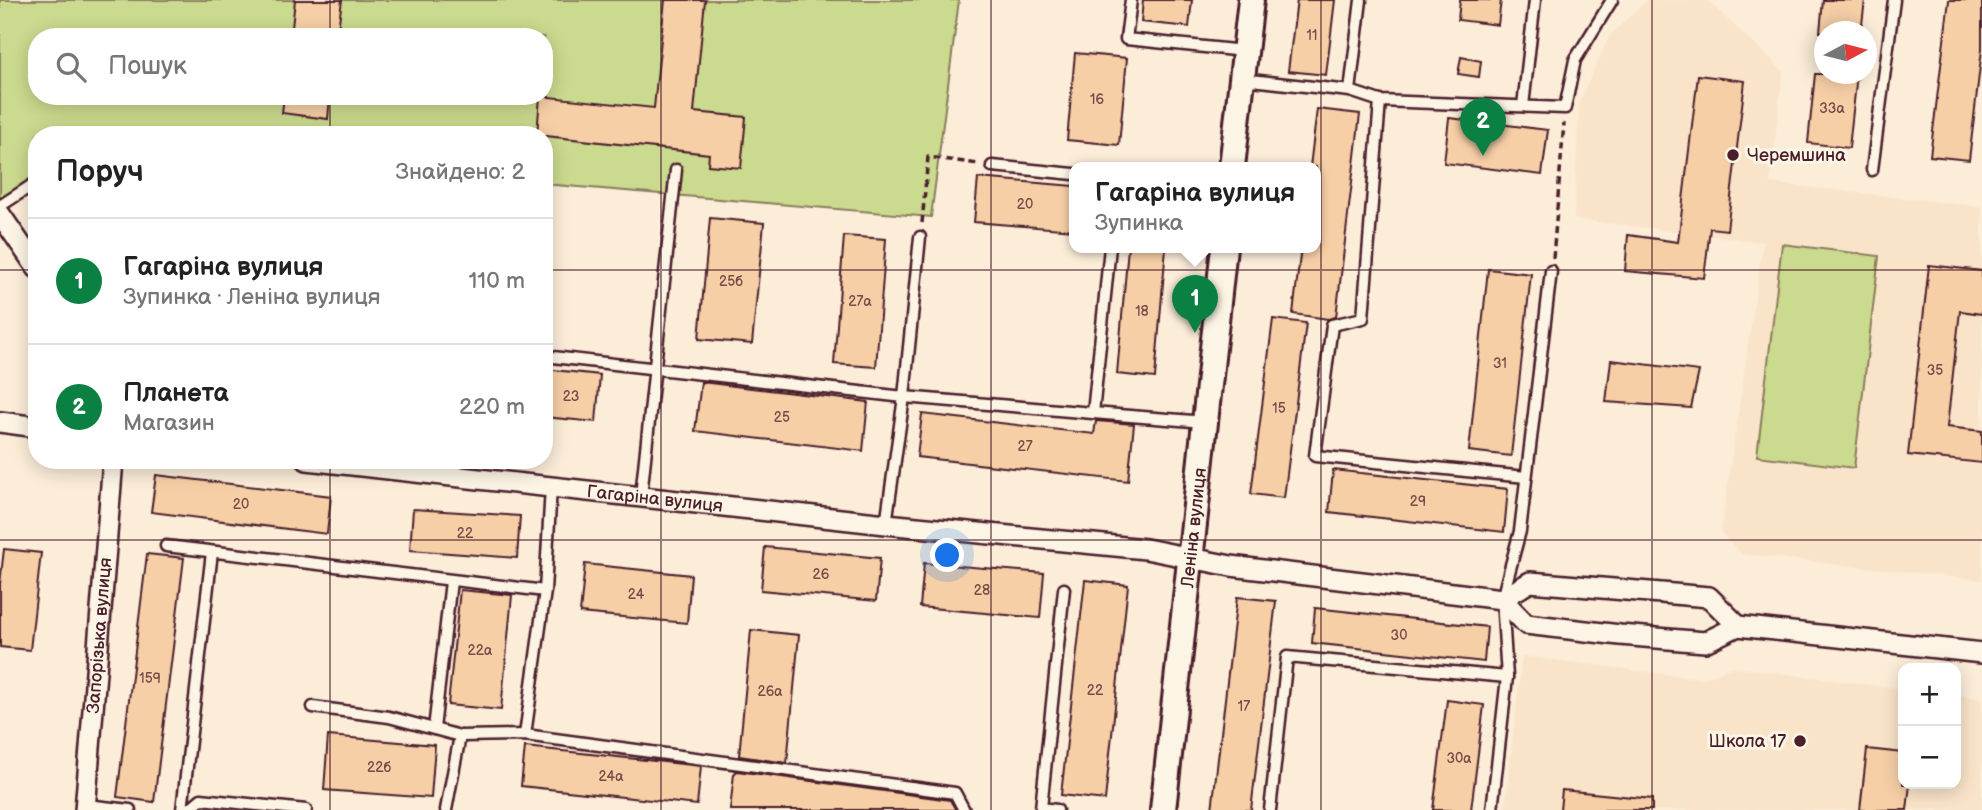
<!DOCTYPE html>
<html lang="uk">
<head>
<meta charset="utf-8">
<style>
	:root { --surface:#fff; --page:#f2f2f2; --text:#222; --muted:#767676; --line:#e0e0e0; --accent:#0b8043 }
	body { margin:0; font-family:"Balsamiq Sans",sans-serif; background:var(--page); color:var(--text) }
	.controls { position:absolute; right:21px; bottom:21px; display:grid; overflow:hidden; border-radius:14px; box-shadow:0 4px 18px #0003 }
	.controls button { width:63px; height:63px; display:grid; place-items:center; padding:0; border:0; border-bottom:2px solid var(--line); background:var(--surface); color:var(--text); font:35px sans-serif }
	.compass { position:absolute; left:1814px; top:21px; width:63px; height:63px; border-radius:50%; background:var(--surface); box-shadow:0 4px 18px #0003; rotate:83deg }
	.you { position:absolute; left:948px; top:556px; width:24px; height:24px; margin:-18px; border:5px solid #fff; border-radius:50%; background:#1a73e8; box-shadow:0 0 0 10px #1a73e833 }
	.badge { display:grid; place-items:center; width:46px; height:46px; border-radius:50%; background:var(--accent); color:#fff; font-size:23px; font-weight:700 }
	.pin { position:absolute; translate:-50% -58px; filter:drop-shadow(0 2px 4px #0008) }
	.pin::after { content:''; position:absolute; top:37px; width:24px; height:21px; background:inherit; clip-path:polygon(0 0,100% 0,50% 100%) }
	.popup { position:absolute; left:1069px; top:162px; width:252px; height:91px; box-sizing:border-box; display:grid; place-content:center; border-radius:14px; background:var(--surface); filter:drop-shadow(0 2px 5px #0005); font-size:23px; white-space:nowrap; color:var(--muted) }
	.popup b { font-size:26px; color:var(--text) }
	.popup::after { content:''; position:absolute; left:50%; top:100%; margin-left:-14px; border:14px solid transparent; border-top-color:var(--surface) }
	.list { margin:0; padding:0; list-style:none }
	h2 { display:flex; justify-content:space-between; align-items:center; height:91px; margin:0; padding:0 28px; font-size:30px }
	h2 small { font-size:23px; font-weight:400; color:var(--muted) }
	.list li { display:grid; grid-template-columns:46px 1fr auto; gap:21px; align-items:center; box-sizing:border-box; height:126px; padding:0 28px; border-top:2px solid var(--line) }
	.list b { display:block; font-size:26px; white-space:nowrap }
	.list p { margin:0; font-size:23px; white-space:nowrap; color:var(--muted) }
	.list em { font-size:23px; font-style:normal; color:var(--muted) }
	.icon { flex:none; width:38px; height:38px; fill:none; stroke:currentColor; stroke-width:2; stroke-linecap:round; stroke-linejoin:round }
	.map { position:relative; flex:none; width:1982px; height:810px; overflow:hidden }
	.search { position:absolute; background:var(--surface); box-shadow:0 4px 18px #0003; left:28px; top:28px; width:525px; height:77px; display:flex; align-items:center; gap:18px; box-sizing:border-box; padding:0 24px; border-radius:28px; color:var(--muted); font-size:26px }
	.panel { position:absolute; background:var(--surface); box-shadow:0 4px 18px #0003; left:28px; top:126px; width:525px; height:343px; border-radius:28px }
	.map>svg:first-child { display:block }
	.built { fill:#fae4c9 }
	.green { fill:#cada8e; stroke:#8a7c5c; stroke-width:2; fill-rule:evenodd }
	.building { fill:#f6cfa6; stroke:#4a1f2b; stroke-width:2 }
	.lines { fill:none; stroke-linecap:round; stroke-linejoin:round }
	.service-casing { stroke:#4a1f2b; stroke-width:15 }
	.minor-casing { stroke:#4a1f2b; stroke-width:24 }
	.tertiary-casing { stroke:#4a1f2b; stroke-width:30 }
	.path { stroke:#4a1f2b; stroke-width:3.5; stroke-dasharray:7 5; stroke-linecap:butt }
	.service { stroke:#fcf5e5; stroke-width:10 }
	.minor { stroke:#fcf5e5; stroke-width:19 }
	.tertiary { stroke:#fcf5e5; stroke-width:24 }
	.grid { fill:none; stroke:#4a1f2b; stroke-width:2; stroke-opacity:0.55 }
	.poi-dot { fill:#4a1f2b; stroke:#fcf5e5; stroke-width:2.5 }
	.labels { text-anchor:middle; dominant-baseline:central; stroke-width:6; stroke-linejoin:round; paint-order:stroke }
	.number-label { font-size:14px; fill:#754b4a }
	.poi-label { font-size:18px; fill:#4a1f2b; stroke:#fcf5e5; text-anchor:start }
	.street-label { font-size:18px; fill:#4a1f2b; stroke:#fcf5e5 }
</style>
</head>
<body>
<div class="map">
<svg width="1982" height="810" viewBox="0 0 1982 810">
	<rect width="100%" height="100%" fill="#fbedd8"/>
	<filter id="ink" filterUnits="userSpaceOnUse"><feTurbulence type="fractalNoise" baseFrequency=".0143" numOctaves="2"/><feDisplacementMap in="SourceGraphic" scale="14" xChannelSelector="R" yChannelSelector="G"/><feConvolveMatrix kernelMatrix="1 2 1 2 8 2 1 2 1" color-interpolation-filters="sRGB"/></filter>
	<g filter="url(#ink)">
		<!-- built -->
		<g class="built">
			<path d="M1647,0H1707L1783,71L1770,183L1982,207V580L1742,554L1721,533L1763,242L1574,219L1579,103L1610,35Z"/>
			<path d="M1522,656L1703,679L1731,667L1903,689V784H1956V695L1982,699V810H1505Z"/>
		</g>
		<!-- green -->
		<g class="green">
			<path d="M0,0H959L931,217L544,184V135H37V182L0,206ZM37,37H544V96H37Z"/>
			<path d="M1782,244L1879,256L1854,468L1757,456Z"/>
		</g>
		<!-- building -->
		<g class="building">
			<path d="M295,0H342L337,37H291Z"/>
			<path d="M665,0H705L694,112L746,117L741,168L708,165L709,154L537,135L540,96L654,108Z"/>
			<path d="M1143,0H1192L1189,27L1141,22Z"/>
			<path d="M1297,0H1335L1326,75L1288,71Z"/>
			<path d="M1460,0H1501L1498,25L1458,20Z"/>
			<path d="M1823,0H1865L1861,32H1820Z"/>
			<path d="M1949,0H1982V49L1969,160L1930,156Z"/>
			<path d="M1075,53L1127,58L1119,145L1067,140Z"/>
			<path d="M1461,57L1481,61L1479,77L1458,74Z"/>
			<path d="M1815,74H1857L1849,148L1808,143Z"/>
			<path d="M1698,75L1745,81L1727,230L1710,228L1704,278L1625,271L1628,235L1678,242Z"/>
			<path d="M284,96H330L328,119L282,113Z"/>
			<path d="M1317,109L1360,114L1336,317L1328,319L1293,314L1301,247H1316V167H1310Z"/>
			<path d="M1449,118L1548,130L1542,175L1444,163Z"/>
			<path d="M978,178L1074,186V230L974,222Z"/>
			<path d="M710,218L764,223L752,344L699,339Z"/>
			<path d="M844,236L886,239L876,367L834,364Z"/>
			<path d="M1128,247H1166L1155,378L1117,374Z"/>
			<path d="M1929,265L1982,271V314L1960,311L1947,427L1982,431V463L1908,455Z"/>
			<path d="M1488,269L1531,274L1511,456L1469,451Z"/>
			<path d="M1273,319L1306,323L1284,498L1251,494Z"/>
			<path d="M1611,360L1699,371L1691,408L1606,402Z"/>
			<path d="M544,369L600,375L596,422L544,417Z"/>
			<path d="M701,382L868,402L863,451L695,431Z"/>
			<path d="M922,414L1094,434L1096,421L1134,424L1128,481L917,457Z"/>
			<path d="M1333,470L1508,489L1504,532L1329,512Z"/>
			<path d="M156,475L331,496L327,534L151,512Z"/>
			<path d="M413,509L520,516L517,558L410,550Z"/>
			<path d="M765,547L880,558L876,601L761,590Z"/>
			<path d="M4,549L41,553L30,650L0,647V584Z"/>
			<path d="M147,554L184,558L154,802L117,797Z"/>
			<path d="M924,563L1044,573L1040,618L920,607Z"/>
			<path d="M585,564L691,575L687,623L580,613Z"/>
			<path d="M1085,580L1128,585L1105,800L1061,795Z"/>
			<path d="M460,590L512,595L501,710L448,705Z"/>
			<path d="M1237,597L1276,601L1251,810H1212Z"/>
			<path d="M1315,608L1487,627L1484,662L1312,643Z"/>
			<path d="M751,630L799,635L787,763L739,756Z"/>
			<path d="M1447,700L1484,705L1471,810H1433Z"/>
			<path d="M328,736L435,745L431,798L324,790Z"/>
			<path d="M525,747L701,766L697,805L521,786Z"/>
			<path d="M1867,749L1903,753V784H1910L1907,810H1860Z"/>
			<path d="M737,771L950,800L956,810H730L734,774Z"/>
			<path d="M1562,790L1652,799V810H1560Z"/>
		</g>
		<g class="lines">
			<!-- service casing -->
			<g class="service-casing">
				<g id="service">
					<path d="M1131,0L1126,39L1244,51"/>
					<path d="M1242,79L1350,91L1380,101L1565,108L1575,60L1612,0"/>
					<path d="M1350,91L1361,0"/>
					<path d="M1380,101L1363,318L1332,325L1315,456L1526,477"/>
					<path d="M1523,106L1535,0"/>
					<path d="M992,166L1074,174"/>
					<path d="M1872,170L1894,0"/>
					<path d="M0,206L37,182"/>
					<path d="M1110,247L1093,413L1205,422"/>
					<path d="M544,356L904,397L1093,413"/>
					<path d="M641,496L676,170"/>
					<path d="M886,524L904,397L920,237"/>
					<path d="M166,546L545,591"/>
					<path d="M313,707L389,717L460,736L525,735L955,793L964,810"/>
					<path d="M434,729L451,581"/>
					<path d="M525,735L545,591L551,487"/>
					<path d="M86,805L130,810"/>
					<path d="M182,810L212,552"/>
					<path d="M188,810L201,799L306,810"/>
					<path d="M446,810L460,736"/>
					<path d="M1057,810L1041,808L1064,589"/>
					<path d="M1270,810L1287,657L1507,677"/>
					<path d="M1492,810L1507,677L1502,599L1520,531L1551,271"/>
				</g>
			</g>
			<!-- minor casing -->
			<g class="minor-casing">
				<g id="minor">
					<path d="M0,214L37,268"/>
					<path d="M0,422L37,427"/>
					<path id="s1" d="M307,460L886,524L1146,549L1231,566L1502,599L1526,624L1620,635L1705,642L1738,626L1982,653"/>
					<path d="M1502,599L1530,582L1709,597L1738,626"/>
					<path id="s2" d="M85,810L113,460"/>
				</g>
			</g>
			<!-- tertiary casing -->
			<g class="tertiary-casing">
				<g id="tertiary">
					<path d="M1232,167L1251,0"/>
					<path id="s3" d="M1163,810L1224,247"/>
				</g>
			</g>
			<!-- path -->
			<g class="path">
				<path d="M922,223L928,157L979,164"/>
				<path d="M1553,258L1564,123"/>
			</g>
			<!-- service -->
			<use href="#service" class="service"/>
			<!-- minor -->
			<use href="#minor" class="minor"/>
			<!-- tertiary -->
			<use href="#tertiary" class="tertiary"/>
		</g>
	</g>
	<!-- grid -->
	<path class="grid" d="M330,0V37M661,0V810M991,0V810M1321,0V810M1652,0V810M330,96V135M0,270H37M544,270H1982M330,460V810M0,540H1982"/>
	<!-- markers -->
	<g class="poi-dot">
		<circle cx="1733" cy="155" r="7"/>
		<circle cx="1800" cy="741" r="7"/>
	</g>
	<g class="labels">
		<!-- number labels -->
		<g class="number-label">
			<text x="1312" y="35">11</text>
			<text x="1097" y="99">16</text>
			<text x="1832" y="108">33а</text>
			<text x="1025" y="204">20</text>
			<text x="731" y="281">25б</text>
			<text x="860" y="301">27а</text>
			<text x="1142" y="311">18</text>
			<text x="1500" y="363">31</text>
			<text x="1935" y="370">35</text>
			<text x="571" y="396">23</text>
			<text x="1279" y="408">15</text>
			<text x="782" y="417">25</text>
			<text x="1025" y="446">27</text>
			<text x="1418" y="501">29</text>
			<text x="241" y="504">20</text>
			<text x="465" y="533">22</text>
			<text x="821" y="574">26</text>
			<text x="982" y="590">28</text>
			<text x="636" y="594">24</text>
			<text x="1399" y="635">30</text>
			<text x="480" y="650">22а</text>
			<text x="150" y="678">159</text>
			<text x="1095" y="690">22</text>
			<text x="770" y="691">26а</text>
			<text x="1244" y="706">17</text>
			<text x="1459" y="758">30а</text>
			<text x="379" y="767">22б</text>
			<text x="611" y="776">24а</text>
		</g>
		<!-- poi labels -->
		<g class="poi-label">
			<text x="1747" y="155">Черемшина</text>
			<text x="1786" y="741" text-anchor="end">Школа 17</text>
		</g>
		<!-- street labels -->
		<g class="street-label">
			<text stroke="none"><textPath href="#s1" startOffset="350">Гагаріна вулиця</textPath></text>
			<text stroke="none"><textPath href="#s3" startOffset="284">Леніна вулиця</textPath></text>
			<text stroke="none"><textPath href="#s2" startOffset="175">Запорізька вулиця</textPath></text>
		</g>
	</g>
</svg>
<div class="controls">
<button>+</button>
<button>−</button>
</div>
<svg class="compass" viewBox="-18 -18 36 36"><path d="M0-13l5 13h-10z" fill="#e53935"/><path d="M0 13l5-13h-10z" fill="#767676"/></svg>
<div class="you"></div>
<div class="pin badge" style="left:1195px;top:333px">1</div>
<div class="popup"><b>Гагаріна вулиця</b>Зупинка</div>
<div class="pin badge" style="left:1483px;top:156px">2</div>
<div class="search"><svg class="icon" aria-label="search" viewBox="0 0 24 24"><circle cx="10" cy="10" r="6"/><path d="M15 15l6 6"/></svg>Пошук</div>
<section class="panel">
<h2>Поруч<small>Знайдено: 2</small></h2>
<ul class="list">
<li><span class="badge">1</span><div><b>Гагаріна вулиця</b><p>Зупинка · Леніна вулиця</p></div><em>110 m</em></li>
<li><span class="badge">2</span><div><b>Планета</b><p>Магазин</p></div><em>220 m</em></li>
</ul>
</section>
</div>
</body>
</html>
